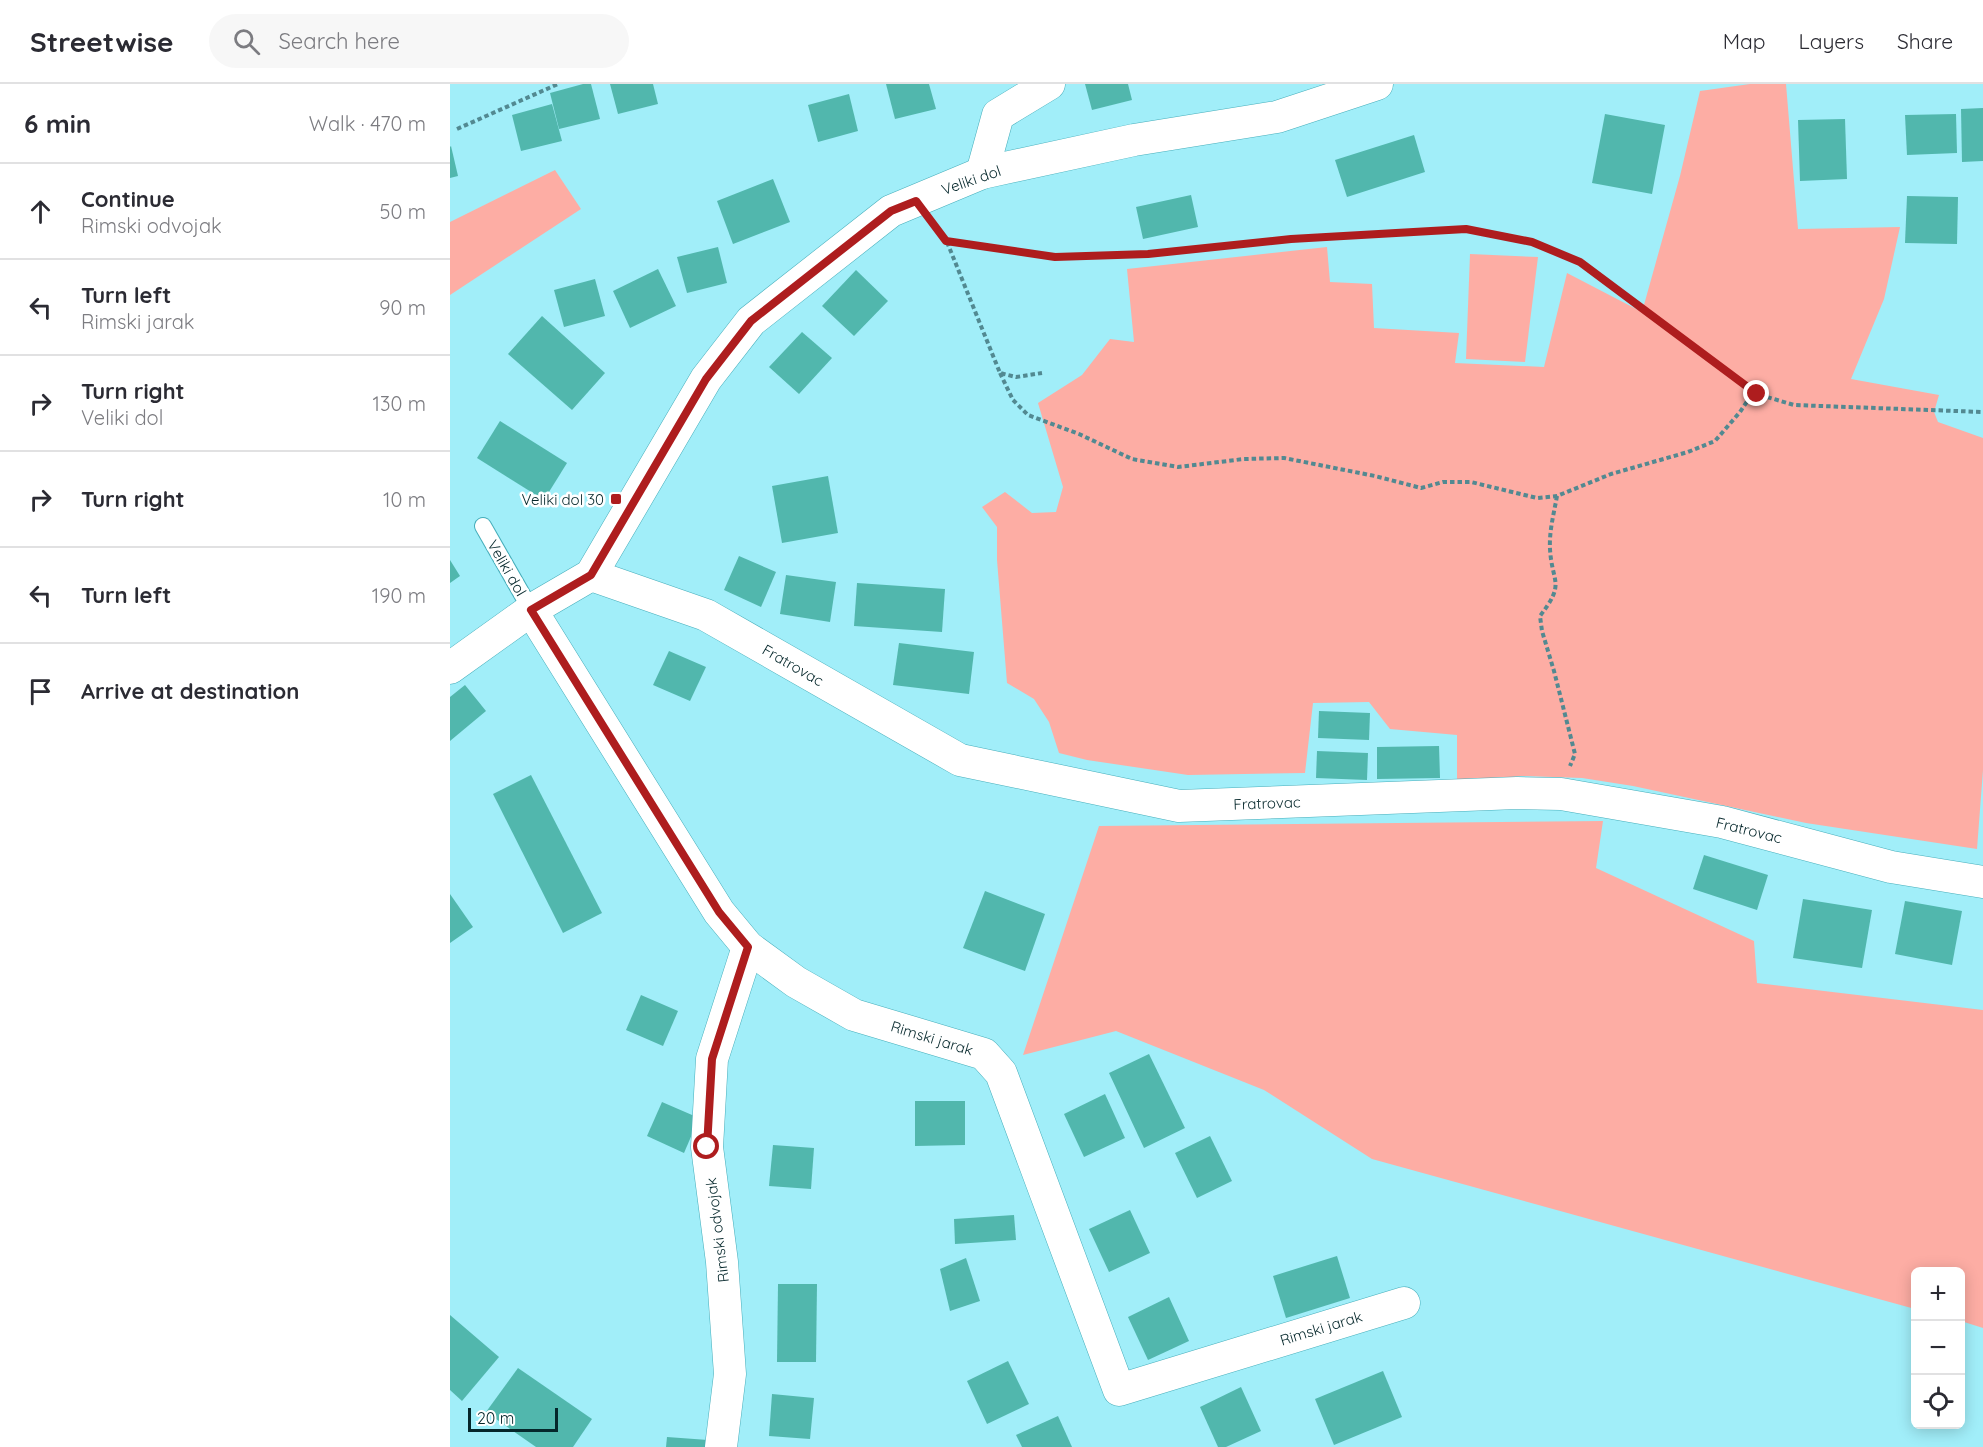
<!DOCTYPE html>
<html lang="en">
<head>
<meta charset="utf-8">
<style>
	:root { --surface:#fff; --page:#f7f7f7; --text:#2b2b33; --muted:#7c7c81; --line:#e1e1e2 }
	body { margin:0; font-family:Quicksand,sans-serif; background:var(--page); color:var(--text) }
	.controls { position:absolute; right:18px; bottom:18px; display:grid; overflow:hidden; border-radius:9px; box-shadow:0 3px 15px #0003 }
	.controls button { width:54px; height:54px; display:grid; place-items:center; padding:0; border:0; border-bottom:2px solid var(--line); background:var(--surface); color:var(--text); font:30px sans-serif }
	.scale { position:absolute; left:18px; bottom:15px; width:90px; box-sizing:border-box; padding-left:6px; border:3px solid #05272b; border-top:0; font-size:16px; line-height:21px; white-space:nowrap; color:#05272b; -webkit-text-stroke:4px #fff; paint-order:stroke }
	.stop { position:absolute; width:18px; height:18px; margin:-14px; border:4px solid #ae1d1e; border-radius:50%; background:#fff }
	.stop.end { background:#ae1d1e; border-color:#fff; box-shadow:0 2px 6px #0008 }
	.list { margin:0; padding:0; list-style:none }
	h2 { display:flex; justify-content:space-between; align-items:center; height:78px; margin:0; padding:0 24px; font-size:26px }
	h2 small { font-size:20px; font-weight:400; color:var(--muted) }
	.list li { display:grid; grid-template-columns:39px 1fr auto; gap:18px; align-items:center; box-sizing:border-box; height:96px; padding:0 24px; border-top:2px solid var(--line) }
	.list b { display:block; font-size:22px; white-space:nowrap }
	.list p { margin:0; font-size:20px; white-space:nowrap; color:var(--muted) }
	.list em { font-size:20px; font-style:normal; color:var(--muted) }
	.icon { flex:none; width:33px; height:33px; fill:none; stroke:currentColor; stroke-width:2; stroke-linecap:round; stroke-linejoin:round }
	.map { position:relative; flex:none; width:1533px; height:1363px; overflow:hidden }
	header { display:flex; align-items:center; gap:36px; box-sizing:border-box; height:84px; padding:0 30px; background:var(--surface); border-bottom:2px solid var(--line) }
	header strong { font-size:28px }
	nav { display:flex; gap:33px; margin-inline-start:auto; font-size:21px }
	.search { width:420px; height:54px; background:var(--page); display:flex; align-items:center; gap:15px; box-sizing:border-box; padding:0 21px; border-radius:33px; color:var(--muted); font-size:22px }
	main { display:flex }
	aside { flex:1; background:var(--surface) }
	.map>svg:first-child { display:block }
	.green { fill:#fdada4 }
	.building { fill:#51b7ad }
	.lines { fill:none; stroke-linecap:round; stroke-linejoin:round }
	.lane-casing { stroke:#46aebb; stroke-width:18 }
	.street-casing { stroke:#46aebb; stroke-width:33 }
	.path { stroke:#528991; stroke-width:4; stroke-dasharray:4.5 3; stroke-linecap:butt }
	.lane { stroke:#fff; stroke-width:16 }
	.street { stroke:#fff; stroke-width:32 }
	.route { stroke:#ae1d1e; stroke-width:8 }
	.poi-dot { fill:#ae1d1e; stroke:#fff; stroke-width:2 }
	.labels { text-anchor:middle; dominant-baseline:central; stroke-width:5; stroke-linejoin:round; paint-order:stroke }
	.street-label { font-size:15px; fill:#05272b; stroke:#fff }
	.poi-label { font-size:15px; fill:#05272b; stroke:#fff; text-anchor:end }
</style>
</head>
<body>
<header>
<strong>Streetwise</strong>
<div class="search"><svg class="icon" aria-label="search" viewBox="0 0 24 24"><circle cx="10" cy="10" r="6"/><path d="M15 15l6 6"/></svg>Search here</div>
<nav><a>Map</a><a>Layers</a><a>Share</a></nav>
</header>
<main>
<aside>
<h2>6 min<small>Walk · 470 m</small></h2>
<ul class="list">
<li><svg class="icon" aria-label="ahead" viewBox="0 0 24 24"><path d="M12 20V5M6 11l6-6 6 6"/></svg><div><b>Continue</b><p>Rimski odvojak</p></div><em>50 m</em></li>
<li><svg class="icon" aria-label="left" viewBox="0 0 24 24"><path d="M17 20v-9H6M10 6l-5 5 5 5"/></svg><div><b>Turn left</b><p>Rimski jarak</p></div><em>90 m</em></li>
<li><svg class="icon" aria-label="right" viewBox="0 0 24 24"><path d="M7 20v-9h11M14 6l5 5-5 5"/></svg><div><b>Turn right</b><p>Veliki dol</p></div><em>130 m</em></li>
<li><svg class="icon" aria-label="right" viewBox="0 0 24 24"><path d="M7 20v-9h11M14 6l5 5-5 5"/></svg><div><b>Turn right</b></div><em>10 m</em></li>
<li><svg class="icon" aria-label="left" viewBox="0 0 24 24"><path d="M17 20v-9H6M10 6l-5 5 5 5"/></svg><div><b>Turn left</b></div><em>190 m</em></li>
<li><svg class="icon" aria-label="arrive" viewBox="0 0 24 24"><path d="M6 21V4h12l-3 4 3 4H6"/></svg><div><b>Arrive at destination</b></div></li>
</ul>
</aside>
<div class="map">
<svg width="1533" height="1363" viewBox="0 0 1533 1363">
	<rect width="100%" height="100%" fill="#a1eef9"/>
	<!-- green -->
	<g class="green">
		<path d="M1300,0H1336L1348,145L1450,143L1434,215L1401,295L1489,311L1484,328L1488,338L1533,354V686L1527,765L1356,739L1183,702L1132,694L1072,692L1007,698V651L940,645L919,618L863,619L855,689L738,691L637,676L609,669L599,638L584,615L557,599L547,476V443L532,423L555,408L582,429L606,428L613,403L588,319L632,291L660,255L684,258L677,185L877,163L880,198L922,200L924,244L1009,249L1005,279L1094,283L1117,189L1192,228L1230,92L1250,7Z"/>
		<path d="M105,86L131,125L0,211V138Z"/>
		<path d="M1020,170L1088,173L1075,278L1016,275Z"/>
		<path d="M1153,737L1146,784L1304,857L1307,899L1533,926V1244L1511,1237L1510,1188H1466L1465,1225L922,1075L814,1006L666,947L573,971L649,742Z"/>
	</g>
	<!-- building -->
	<g class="building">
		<path d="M133,0H141L150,35L109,45L100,9Z"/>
		<path d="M160,0H203L208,20L168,30Z"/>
		<path d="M436,0H479L486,25L445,35Z"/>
		<path d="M635,0H678L682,16L642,26Z"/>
		<path d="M399,10L408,47L368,58L358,21Z"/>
		<path d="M102,20L112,57L71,67L62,31Z"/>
		<path d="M1533,24V77L1512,78L1511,25Z"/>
		<path d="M1155,30L1215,41L1202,110L1142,99Z"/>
		<path d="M1506,30L1507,69L1457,71L1455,31Z"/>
		<path d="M1395,35L1397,95L1350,97L1348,36Z"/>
		<path d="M964,51L975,88L897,113L885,76Z"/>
		<path d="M1,62L8,92L0,94V63Z"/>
		<path d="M323,95L340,138L283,160L267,117Z"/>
		<path d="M741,111L748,143L693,155L686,123Z"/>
		<path d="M1457,112L1508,113L1507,160L1455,159Z"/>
		<path d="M268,163L277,199L237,209L227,173Z"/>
		<path d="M208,185L226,222L180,244L163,207Z"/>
		<path d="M406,186L438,217L404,252L372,222Z"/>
		<path d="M145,195L155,232L114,243L104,206Z"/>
		<path d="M92,232L155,289L122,326L58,270Z"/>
		<path d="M352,248L382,274L349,310L319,283Z"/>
		<path d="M50,337L117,379L94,416L27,374Z"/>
		<path d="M378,392L388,449L332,459L322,402Z"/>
		<path d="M289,472L326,488L311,523L274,506Z"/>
		<path d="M0,476L10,492L0,499Z"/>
		<path d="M336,491L386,498L380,538L330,530Z"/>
		<path d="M407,499L495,505L492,548L404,542Z"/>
		<path d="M449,559L524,568L519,610L443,601Z"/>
		<path d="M219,567L256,583L240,617L203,601Z"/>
		<path d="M15,601L36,627L0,657V613Z"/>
		<path d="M869,627L920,629L919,656L868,654Z"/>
		<path d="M989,662L990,694L927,695V663Z"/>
		<path d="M867,667L918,669L917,696L866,694Z"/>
		<path d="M81,691L152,829L113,849L43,710Z"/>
		<path d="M1254,771L1318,791L1307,826L1243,805Z"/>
		<path d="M535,807L595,830L575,887L513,864Z"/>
		<path d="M0,810L23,843L0,859Z"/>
		<path d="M1353,815L1422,826L1412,884L1343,874Z"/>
		<path d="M1455,817L1512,827L1502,881L1445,870Z"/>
		<path d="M191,911L228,927L213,962L176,946Z"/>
		<path d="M699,970L735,1044L694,1064L659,989Z"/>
		<path d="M655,1010L675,1054L634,1073L614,1030Z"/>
		<path d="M465,1017H515V1061L465,1062Z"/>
		<path d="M212,1018L249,1034L234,1069L197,1052Z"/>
		<path d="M760,1052L782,1097L747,1114L725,1069Z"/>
		<path d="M323,1061L364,1064L361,1105L319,1102Z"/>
		<path d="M680,1126L700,1169L659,1188L639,1145Z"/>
		<path d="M564,1131L566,1156L505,1160L504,1135Z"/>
		<path d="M887,1172L900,1214L836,1234L823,1192Z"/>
		<path d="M516,1174L530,1217L500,1227L490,1185Z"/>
		<path d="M328,1200H367L366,1278H327Z"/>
		<path d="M719,1213L739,1257L698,1276L678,1233Z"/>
		<path d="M0,1231L49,1273L12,1317L0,1306Z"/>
		<path d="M558,1277L579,1320L537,1340L517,1297Z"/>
		<path d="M68,1284L142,1335L123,1363H86L36,1328Z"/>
		<path d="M933,1287L952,1333L884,1361L865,1315Z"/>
		<path d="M791,1303L811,1347L776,1363H768L750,1323Z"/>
		<path d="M322,1310L364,1314L360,1355L319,1352Z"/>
		<path d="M608,1332L622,1363H572L566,1351Z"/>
		<path d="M217,1353L258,1356L257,1363H216Z"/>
	</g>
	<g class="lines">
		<!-- lane casing -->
		<g class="lane-casing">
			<path id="lane" d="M33,442L81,526"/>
		</g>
		<!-- street casing -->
		<g class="street-casing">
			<g id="street">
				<path d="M532,89L548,31L599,0"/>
				<path d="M141,491L256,531L510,676L729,722L1067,709L1111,710L1272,738L1441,783L1533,798"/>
				<path d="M81,526L269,828L298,863L346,898L404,931L534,970L551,989L669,1306L954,1219"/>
				<path d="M0,584L81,526L141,491L256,295L301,237L441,127L532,89L684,56L827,33L927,0"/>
				<path d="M271,1363L280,1290L272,1178L257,1063L262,975L298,863"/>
			</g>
		</g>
		<!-- path -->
		<g class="path">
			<path d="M7,45L108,0"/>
			<path d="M485,141L496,157L605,173L698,170L841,155L1015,145L1082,158L1130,178L1307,310L1344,321L1533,328"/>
			<path d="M497,158L550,289L566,293L592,289"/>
			<path d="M550,289L563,316L578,331L629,350L682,375L728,383L794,375L834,374L925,392L971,404L993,398H1021L1087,414L1107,412L1161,390L1238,368L1265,357L1290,328L1304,307"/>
			<path d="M1107,412C1104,429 1099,447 1100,465C1102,500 1116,498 1090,532L1092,547L1104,587L1125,670L1120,682"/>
		</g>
		<!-- lane -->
		<use href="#lane" class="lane"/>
		<!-- street -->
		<use href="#street" class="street"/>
	</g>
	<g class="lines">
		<!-- route -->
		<path class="route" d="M257,1063L262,975L298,863L269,828L81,526L141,491L256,295L301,237L441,127L466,117L496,157L605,173L698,170L841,155L1016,145L1082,158L1130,178L1307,310"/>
	</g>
	<!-- markers -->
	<rect class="poi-dot" x="160" y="409" width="12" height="12" rx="3"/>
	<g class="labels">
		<!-- street labels -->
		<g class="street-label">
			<text transform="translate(521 96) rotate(-19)">Veliki dol</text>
			<text transform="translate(57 484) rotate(60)">Veliki dol</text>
			<text transform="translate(343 581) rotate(30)">Fratrovac</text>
			<text transform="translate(817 719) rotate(-2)">Fratrovac</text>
			<text transform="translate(1299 746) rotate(14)">Fratrovac</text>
			<text transform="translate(482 954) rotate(17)">Rimski jarak</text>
			<text transform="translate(267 1146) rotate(-97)">Rimski odvojak</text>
			<text transform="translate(871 1244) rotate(-17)">Rimski jarak</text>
		</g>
		<!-- poi labels -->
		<g class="poi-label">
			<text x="154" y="415">Veliki dol 30</text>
		</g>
	</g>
</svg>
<div class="controls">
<button>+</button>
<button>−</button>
<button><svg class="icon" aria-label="locate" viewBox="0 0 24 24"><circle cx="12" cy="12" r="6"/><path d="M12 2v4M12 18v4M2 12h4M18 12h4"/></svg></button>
</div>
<div class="scale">20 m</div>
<div class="stop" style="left:257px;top:1063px"></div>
<div class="stop end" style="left:1307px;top:310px"></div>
</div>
</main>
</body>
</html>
